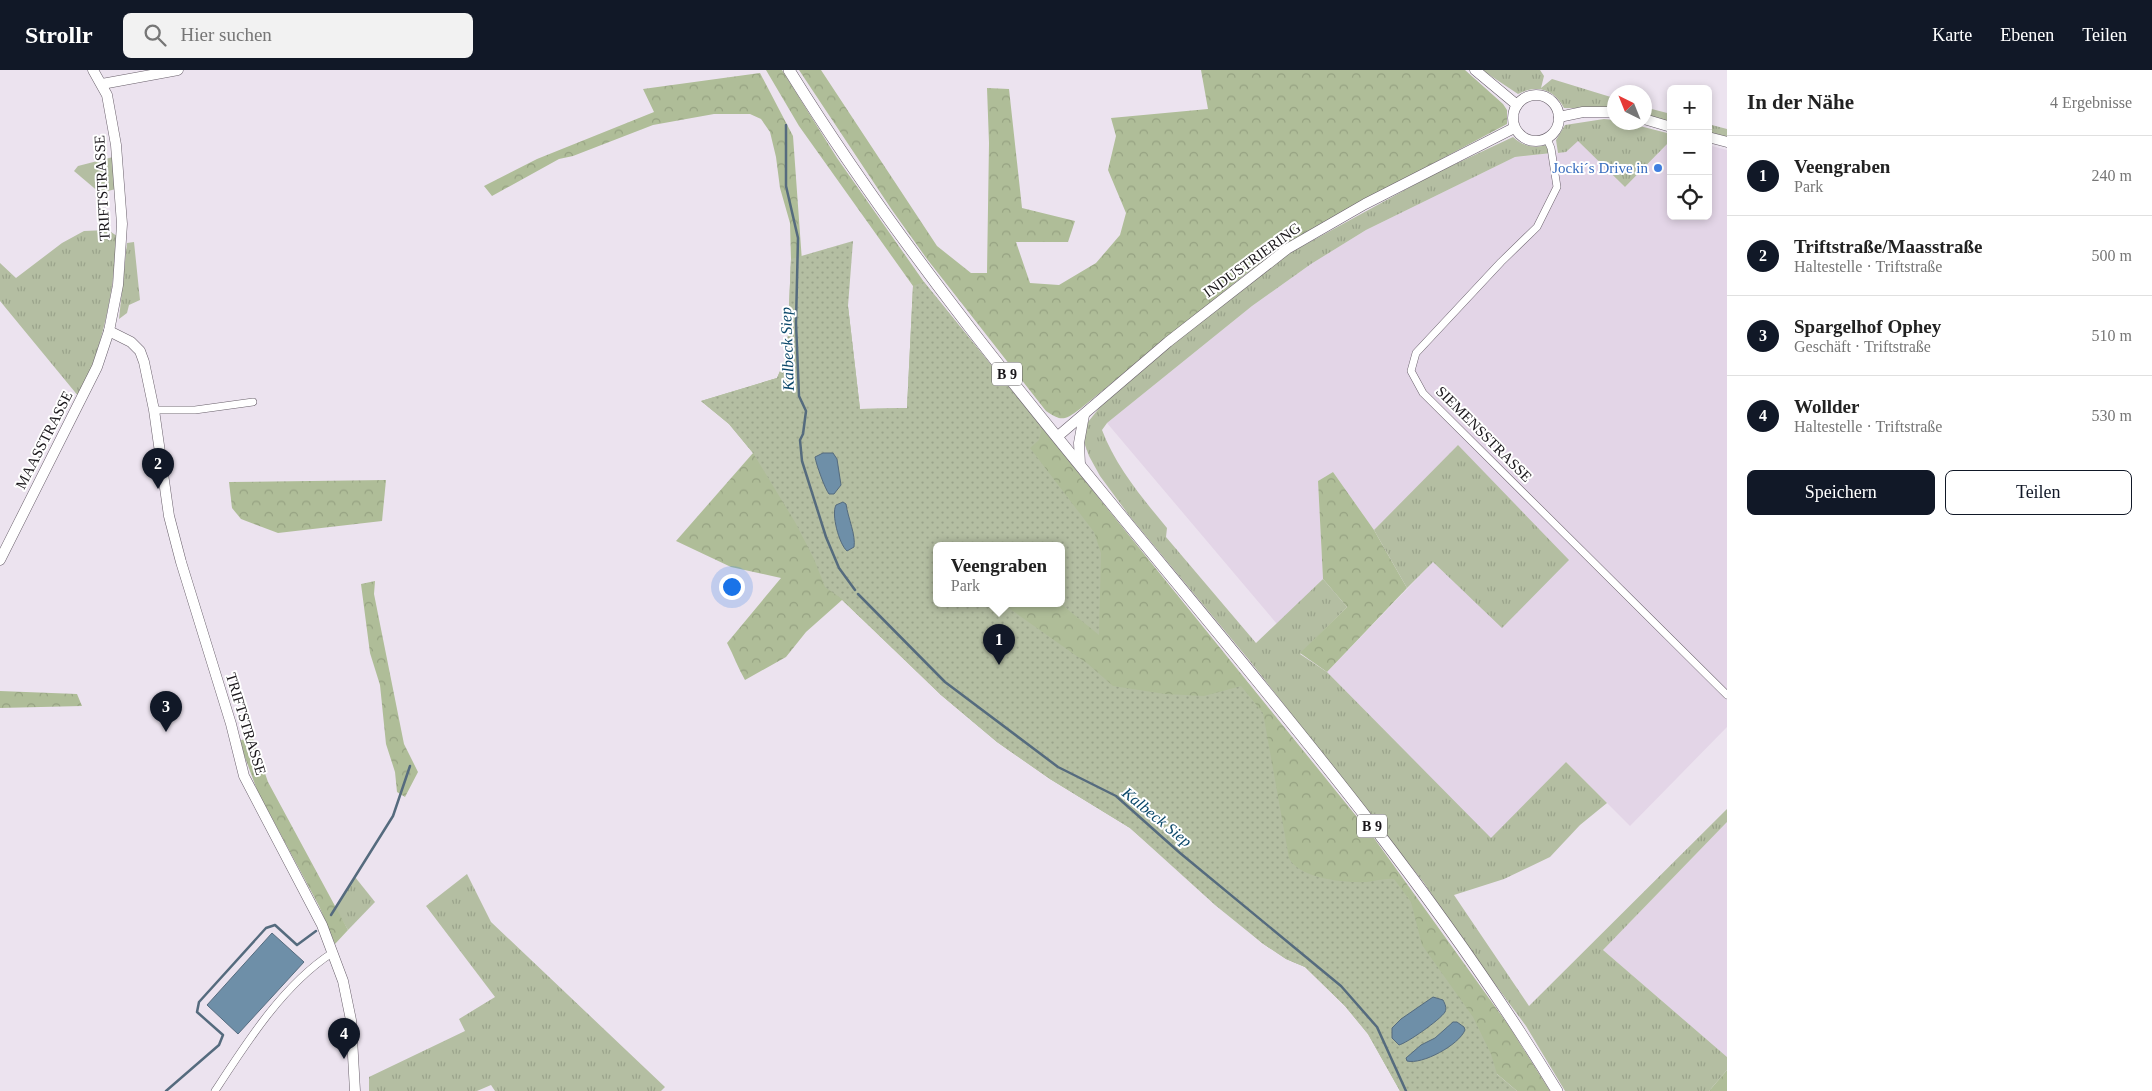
<!DOCTYPE html>
<html lang="de">
<head>
<meta charset="utf-8">
<style>
	:root { --surface:#fff; --page:#f2f2f2; --text:#222; --muted:#767676; --line:#e0e0e0; --accent:#111827 }
	body { margin:0; font-family:"Times New Roman",serif; background:var(--page); color:var(--text) }
	.controls { position:absolute; right:15px; top:15px; display:grid; overflow:hidden; border-radius:8px; box-shadow:0 2px 8px #0003 }
	.controls button { width:45px; height:45px; display:grid; place-items:center; padding:0; border:0; border-bottom:1px solid var(--line); background:var(--surface); color:var(--text); font:25px sans-serif }
	.compass { position:absolute; left:1607px; top:15px; width:45px; height:45px; border-radius:50%; background:var(--surface); box-shadow:0 2px 8px #0003; rotate:317deg }
	.you { position:absolute; left:731px; top:516px; width:18px; height:18px; margin:-12px; border:4px solid #fff; border-radius:50%; background:#1a73e8; box-shadow:0 0 0 8px #1a73e833 }
	.badge { display:grid; place-items:center; width:32px; height:32px; border-radius:50%; background:var(--accent); color:#fff; font-size:16px; font-weight:700 }
	.pin { position:absolute; translate:-50% -41px; filter:drop-shadow(0 1px 2px #0008) }
	.pin::after { content:''; position:absolute; top:26px; width:18px; height:15px; background:inherit; clip-path:polygon(0 0,100% 0,50% 100%) }
	.popup { position:absolute; left:933px; top:472px; width:132px; height:65px; box-sizing:border-box; display:grid; place-content:center; border-radius:8px; background:var(--surface); filter:drop-shadow(0 1px 4px #0005); font-size:16px; white-space:nowrap; color:var(--muted) }
	.popup b { font-size:19px; color:var(--text) }
	.popup::after { content:''; position:absolute; left:50%; top:100%; margin-left:-10px; border:10px solid transparent; border-top-color:var(--surface) }
	.list { margin:0; padding:0; list-style:none }
	h2 { display:flex; justify-content:space-between; align-items:center; height:65px; margin:0; padding:0 20px; font-size:21px }
	h2 small { font-size:16px; font-weight:400; color:var(--muted) }
	.list li { display:grid; grid-template-columns:32px 1fr auto; gap:15px; align-items:center; box-sizing:border-box; height:80px; padding:0 20px; border-top:1px solid var(--line) }
	.list b { display:block; font-size:19px; white-space:nowrap }
	.list p { margin:0; font-size:16px; white-space:nowrap; color:var(--muted) }
	.list em { font-size:16px; font-style:normal; color:var(--muted) }
	.actions { display:flex; gap:10px; padding:15px 20px }
	.actions a { flex:1; padding:11px 0; border:1px solid var(--accent); border-radius:8px; text-align:center; font-size:18px; color:var(--accent) }
	.actions .main { background:var(--accent); color:#fff }
	.icon { flex:none; width:28px; height:28px; fill:none; stroke:currentColor; stroke-width:2; stroke-linecap:round; stroke-linejoin:round }
	.map { position:relative; flex:none; width:1727px; height:1021px; overflow:hidden }
	header { display:flex; align-items:center; gap:30px; box-sizing:border-box; height:70px; padding:0 25px; background:var(--accent); color:#fff }
	header strong { font-size:24px }
	nav { display:flex; gap:28px; margin-inline-start:auto; font-size:18px }
	.search { width:350px; height:45px; background:var(--page); display:flex; align-items:center; gap:12px; box-sizing:border-box; padding:0 18px; border-radius:8px; color:var(--muted); font-size:19px }
	main { display:flex }
	aside { flex:1; background:var(--surface) }
	.map>svg:first-child { display:block }
	.built { fill:#e3d5e7 }
	.grass { fill:url(#grass-tufts) }
	.forest { fill:url(#forest-crowns); fill-rule:evenodd }
	.park { fill:url(#park-dots) }
	.garden { fill:#b4bea2 }
	.water { fill:#6e8fa8; stroke:#556b7e }
	.lines { fill:none; stroke-linecap:round; stroke-linejoin:round }
	.stream { stroke:#556b7e; stroke-width:2.5 }
	.street-casing { stroke:#685f6a; stroke-width:8 }
	.secondary-casing { stroke:#685f6a; stroke-width:11 }
	.primary-casing { stroke:#685f6a; stroke-width:12 }
	.street { stroke:#fff; stroke-width:7 }
	.secondary { stroke:#fff; stroke-width:10 }
	.primary { stroke:#fff; stroke-width:11 }
	.shop-dot { fill:#3f7fe0; stroke:#fff; stroke-width:2 }
	.labels { text-anchor:middle; dominant-baseline:central; stroke-width:4; stroke-linejoin:round; paint-order:stroke }
	.shield { fill:#fff; stroke:#5f5d5f; stroke-width:1 }
	.shield-label { font-size:14px; font-weight:bold; fill:#1a171b }
	.shop-label { font-size:15px; fill:#366cbe; stroke:#fff; text-anchor:end }
	.street-label { font-size:15px; fill:#1a171b; stroke:#fff }
	.water-label { font-size:16px; font-style:italic; fill:#0a476a; stroke:#fff }
</style>
</head>
<body>
<header>
<strong>Strollr</strong>
<div class="search"><svg class="icon" aria-label="search" viewBox="0 0 24 24"><circle cx="10" cy="10" r="6"/><path d="M15 15l6 6"/></svg>Hier suchen</div>
<nav><a>Karte</a><a>Ebenen</a><a>Teilen</a></nav>
</header>
<main>
<div class="map">
<svg width="1727" height="1021" viewBox="0 0 1727 1021">
	<defs>
		<pattern id="grass-tufts" width="24" height="20" patternUnits="userSpaceOnUse" patternTransform="scale(1.25)"><rect width="24" height="20" fill="#b4bea2"/><path d="M3 7l-1-3M5 7V3M7 7l1-3M15 17l-1-3M17 17v-4M19 17l1-3" fill="none" stroke="#9aa38b"/></pattern>
		<pattern id="forest-crowns" width="20" height="18" patternUnits="userSpaceOnUse" patternTransform="scale(1.25)"><rect width="20" height="18" fill="#afbd98"/><path d="M2 6a3 3 0 1 1 6 0M12 15a3 3 0 1 1 6 0" fill="none" stroke="#96a282"/></pattern>
		<pattern id="park-dots" width="8" height="8" patternUnits="userSpaceOnUse" patternTransform="scale(1.25)"><rect width="8" height="8" fill="#b4bea2"/><path d="M2 2h.1M6 6h.1" fill="none" stroke="#9aa38b" stroke-width="1.8" stroke-linecap="round"/></pattern>
	</defs>
	<rect width="100%" height="100%" fill="#ece3ef"/>
	<!-- built -->
	<g class="built">
		<path d="M1578,70L1625,117L1671,70V146H1708V75L1727,80V657L1630,756L1566,692L1491,769L1327,602L1433,492L1502,557L1458,376L1374,460L1333,402L1318,411L1323,509L1277,554L1107,353L1252,236L1311,194L1366,160L1515,87L1566,82Z"/>
		<path d="M1727,752V987L1603,880Z"/>
	</g>
	<!-- grass -->
	<g class="grass">
		<path d="M1482,0H1540L1544,6L1541,18L1552,9L1614,28V39L1564,38C1554,19 1537,14 1518,24Z"/>
		<path d="M1644,37L1671,44V54L1645,47Z"/>
		<path d="M1604,49L1614,50V52L1628,53L1671,64V70L1625,117L1578,71L1566,82L1558,83L1556,70L1565,55Z"/>
		<path d="M1708,54L1727,59V70L1708,64Z"/>
		<path d="M1513,67C1524,77 1535,79 1549,74L1552,83L1515,87L1366,160L1311,194L1252,236L1107,353L1102,360C1116,397 1143,429 1167,458L1166,467L1256,573L1323,509L1347,537L1300,584L1327,602L1491,768L1566,692L1607,733L1580,755L1550,787L1504,809L1454,825L1529,936L1727,739V752L1603,880L1727,987V1000L1709,1021H1565L1526,956L1472,883L1424,813L1249,590L1131,448L1100,406L1089,386L1082,367L1084,357L1100,337L1133,308L1183,264L1288,184L1434,104Z"/>
		<path d="M108,160L117,166C114,221 103,277 79,327L0,231V193L16,208L62,173L84,161Z"/>
		<path d="M134,172L140,230L129,235L127,243L119,249L127,173Z"/>
		<path d="M1458,375L1569,490L1502,558L1433,492L1407,518L1374,460Z"/>
		<path d="M467,804L491,852L665,1017L661,1021H495L491,1015L477,1021H369V1007L465,961L459,949L495,927L426,836Z"/>
		<path d="M355,807L375,832L348,860L335,838Z"/>
	</g>
	<!-- forest -->
	<g class="forest">
		<path d="M766,0H782L837,88L924,212L1374,768L1509,956L1550,1021H1517L1497,1004L1400,1021L1368,964L1345,936L1305,897L1286,889L1262,873L1130,758L1050,709L997,672L941,625L842,530L806,562L786,587L745,610C738,598 734,586 727,573L781,508L731,497L676,471L753,383L729,354L701,331L777,308L787,285L791,189L790,153L780,118L776,87L770,62L761,49L750,44H714L653,55L573,86L559,89L492,126L484,116L537,89L654,42L643,19L760,3L793,66L806,247L848,236L860,339L907,338L913,216L799,56ZM936,476H1062V534H936Z"/>
		<path d="M799,0H821L937,176L971,203H987L989,73L987,18L1009,19L1022,138L1075,151L1068,172H1016L1030,213L1059,215L1096,193L1120,165L1126,143L1108,100L1116,66L1111,48L1208,39L1201,0H1465L1503,34L1507,40V54L1336,145L1247,203L1080,339C1065,350 1062,352 1046,341L927,189L892,140Z"/>
		<path d="M1333,402L1374,460L1407,518L1327,602L1300,583L1347,537L1323,509L1318,411Z"/>
		<path d="M386,410L382,451L278,463L241,449L232,438L229,412Z"/>
		<path d="M375,511L374,524L404,674L418,702L405,727L397,722L395,702L386,674L380,615L370,583L361,514Z"/>
		<path d="M0,621L77,624L82,636L0,638Z"/>
		<path d="M252,666L268,712L348,860L335,874L319,836L257,720L239,671Z"/>
		<path d="M1727,1000V1021H1709Z"/>
	</g>
	<!-- park -->
	<path class="park" d="M853,171L848,236L860,339L907,338L913,216L924,212L1042,358L1039,370L1030,378L1094,462L1101,483L1099,565L1061,534L1062,476H936V534H1003L1088,594L1113,616L1165,624L1204,626L1241,616L1263,643L1289,788C1299,809 1346,813 1367,812C1376,811 1385,808 1394,809L1411,832L1422,875L1473,947L1491,984L1497,1004L1517,1021H1400L1368,964L1345,936L1305,897L1286,889L1262,873L1215,835L1130,758L1050,709L997,672L941,625L842,529L825,517L814,489L795,452L753,383L729,354L701,331L777,308L787,285L791,189Z"/>
	<!-- garden -->
	<path class="garden" d="M113,87L116,119L100,123L74,101L78,96Z"/>
	<!-- water -->
	<g class="water">
		<path d="M823,383H833L837,389L841,415L834,424H829C825,419 816,394 815,387Z"/>
		<path d="M843,432L846,434C848,448 856,465 854,477L847,481C839,474 831,444 836,435Z"/>
		<path d="M272,863L304,892L238,964L207,935Z"/>
		<path d="M1433,927L1443,930C1445,934 1447,938 1445,942C1440,950 1407,973 1399,975L1392,968V958L1401,949Z"/>
		<path d="M1453,952H1457L1464,957L1465,960C1459,975 1422,995 1407,991L1406,988L1421,975L1435,968Z"/>
	</g>
	<g class="lines">
		<!-- stream -->
		<g class="stream">
			<path d="M786,55V116L798,168L796,253L799,326L806,341L803,364L800,370L802,391L826,467L839,498L855,520"/>
			<path d="M858,524L945,612L1058,697L1116,726L1180,783L1341,916L1377,957L1406,1021"/>
			<path d="M331,845L393,746L410,696"/>
			<path d="M166,1021L219,975L223,965L197,942L199,932L266,858L275,855L297,875L316,861"/>
		</g>
		<!-- street casing -->
		<g class="street-casing">
			<g id="street">
				<path d="M1547,69L1551,78L1557,117L1537,157L1501,192L1416,283L1411,301L1423,323L1727,625"/>
				<path d="M154,340H195L253,332"/>
				<path d="M215,1021C247,972 283,915 332,883"/>
			</g>
		</g>
		<!-- secondary casing -->
		<g class="secondary-casing">
			<g id="secondary">
				<path d="M1475,0L1517,35"/>
				<path d="M102,14L178,0"/>
				<circle cx="1536" cy="48" r="23"/>
				<path d="M1559,47L1583,42H1614"/>
				<path d="M1644,49L1671,57"/>
				<path d="M1708,67L1727,72"/>
				<path d="M109,261L131,272L140,281L144,292L154,340L169,446L181,492L231,654L244,706L322,855L343,911L351,950L355,1021"/>
				<path d="M1057,367L1168,272L1287,179L1365,134L1514,58"/>
				<path d="M1080,395L1079,373L1084,345"/>
				<path d="M0,490L97,297L109,261L118,215L122,154L116,75L107,25L93,0"/>
			</g>
		</g>
		<!-- primary casing -->
		<g class="primary-casing">
			<path id="primary" d="M789,0C1014,363 1335,656 1557,1021"/>
		</g>
		<!-- street -->
		<use href="#street" class="street"/>
		<!-- secondary -->
		<use href="#secondary" class="secondary"/>
		<!-- primary -->
		<use href="#primary" class="primary"/>
	</g>
	<!-- markers -->
	<circle class="shop-dot" cx="1658" cy="98" r="5"/>
	<g class="labels">
		<!-- shield labels -->
		<g class="shield">
			<rect x="992" y="292.5" width="30" height="23" rx="4"/>
			<rect x="1357" y="744.5" width="30" height="23" rx="4"/>
		</g>
		<g class="shield-label">
			<text x="1007" y="304">B 9</text>
			<text x="1372" y="756">B 9</text>
		</g>
		<!-- shop labels -->
		<g class="shop-label">
			<text x="1648" y="98">Jocki´s Drive in</text>
		</g>
		<!-- street labels -->
		<g class="street-label">
			<text transform="translate(102 118) rotate(-93)">TRIFTSTRASSE</text>
			<text transform="translate(1252 190) rotate(-36)">INDUSTRIERING</text>
			<text transform="translate(1484 364) rotate(45)">SIEMENSSTRASSE</text>
			<text transform="translate(44 370) rotate(-63)">MAASSTRASSE</text>
			<text transform="translate(246 654) rotate(73)">TRIFTSTRASSE</text>
		</g>
		<!-- water labels -->
		<g class="water-label">
			<text transform="translate(787 279) rotate(-92)">Kalbeck Siep</text>
			<text transform="translate(1157 747) rotate(39)">Kalbeck Siep</text>
		</g>
	</g>
</svg>
<div class="controls">
<button>+</button>
<button>−</button>
<button><svg class="icon" aria-label="locate" viewBox="0 0 24 24"><circle cx="12" cy="12" r="6"/><path d="M12 2v4M12 18v4M2 12h4M18 12h4"/></svg></button>
</div>
<svg class="compass" viewBox="-18 -18 36 36"><path d="M0-13l5 13h-10z" fill="#e53935"/><path d="M0 13l5-13h-10z" fill="#767676"/></svg>
<div class="you"></div>
<div class="pin badge" style="left:999px;top:595px">1</div>
<div class="popup"><b>Veengraben</b>Park</div>
<div class="pin badge" style="left:158px;top:419px">2</div>
<div class="pin badge" style="left:166px;top:662px">3</div>
<div class="pin badge" style="left:344px;top:989px">4</div>
</div>
<aside>
<h2>In der Nähe<small>4 Ergebnisse</small></h2>
<ul class="list">
<li><span class="badge">1</span><div><b>Veengraben</b><p>Park</p></div><em>240 m</em></li>
<li><span class="badge">2</span><div><b>Triftstraße/Maasstraße</b><p>Haltestelle · Triftstraße</p></div><em>500 m</em></li>
<li><span class="badge">3</span><div><b>Spargelhof Ophey</b><p>Geschäft · Triftstraße</p></div><em>510 m</em></li>
<li><span class="badge">4</span><div><b>Wollder</b><p>Haltestelle · Triftstraße</p></div><em>530 m</em></li>
</ul>
<div class="actions"><a class="main">Speichern</a><a>Teilen</a></div>
</aside>
</main>
</body>
</html>
